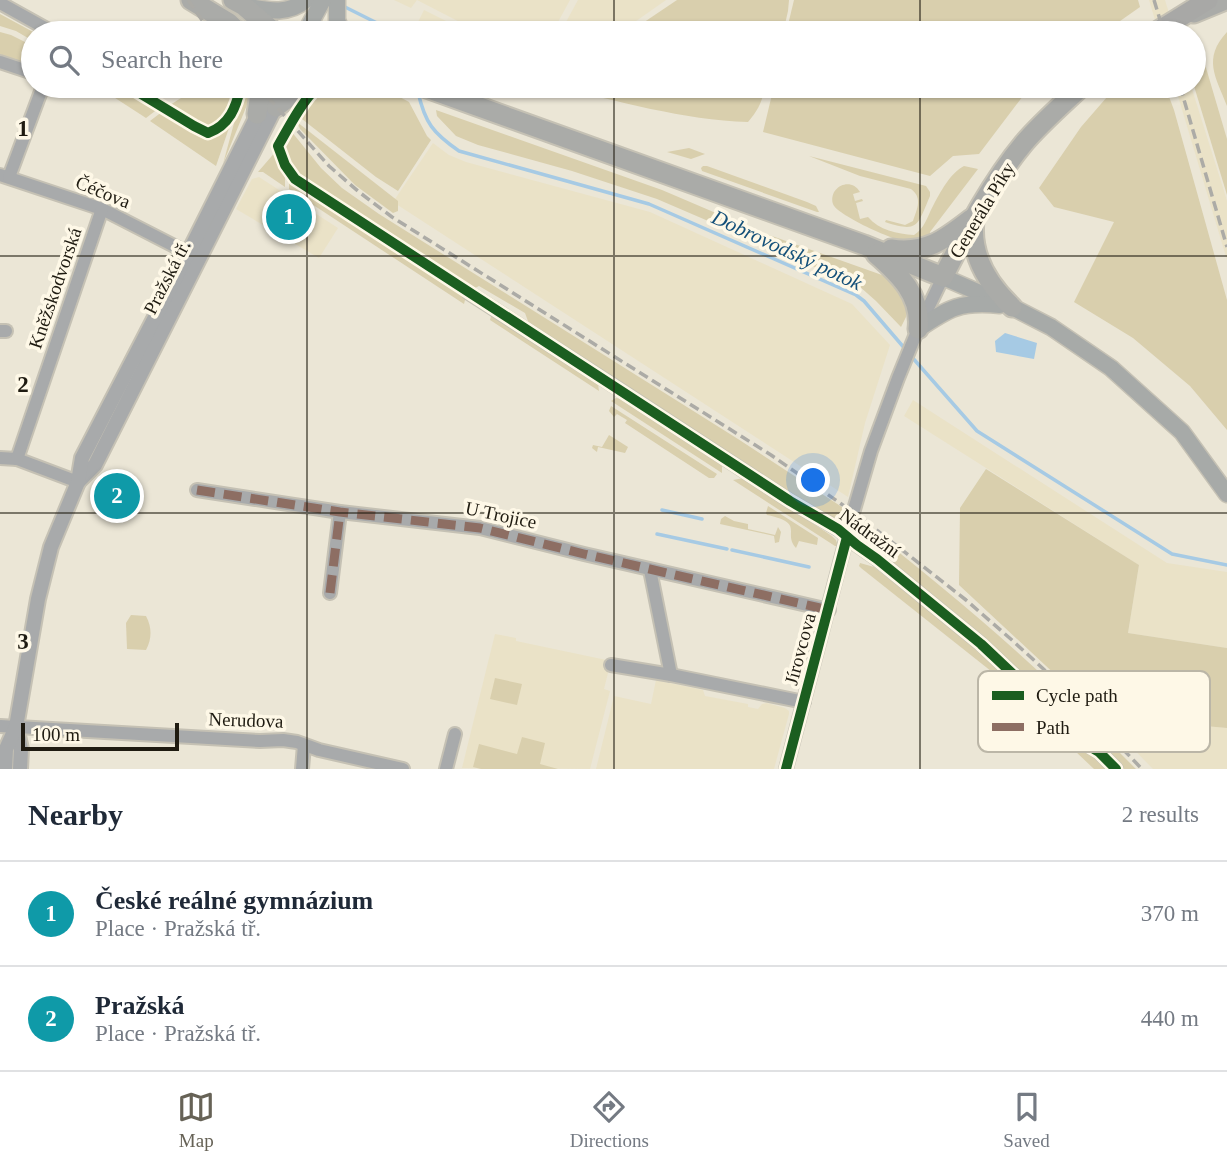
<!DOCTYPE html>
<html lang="en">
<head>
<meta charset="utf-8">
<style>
	:root { --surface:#fff; --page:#f2f2f3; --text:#1f2937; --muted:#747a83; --line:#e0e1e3; --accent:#666256 }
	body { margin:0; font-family:"Times New Roman",serif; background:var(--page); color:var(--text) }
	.scale { position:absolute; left:21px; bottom:18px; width:158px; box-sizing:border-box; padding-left:7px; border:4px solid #1f1b11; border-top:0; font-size:19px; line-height:24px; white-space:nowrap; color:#1f1b11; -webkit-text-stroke:5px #fef8e7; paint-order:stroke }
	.you { position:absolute; left:814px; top:481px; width:24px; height:24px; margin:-18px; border:5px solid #fff; border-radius:50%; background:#1a73e8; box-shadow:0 0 0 10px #1a73e833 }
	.badge { display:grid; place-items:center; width:46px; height:46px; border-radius:50%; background:var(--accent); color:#fff; font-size:23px; font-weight:700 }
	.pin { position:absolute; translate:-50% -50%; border:4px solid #fff; box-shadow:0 2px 7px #0006 }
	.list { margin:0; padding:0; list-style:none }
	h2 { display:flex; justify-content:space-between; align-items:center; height:91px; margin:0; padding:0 28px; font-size:30px }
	h2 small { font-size:23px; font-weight:400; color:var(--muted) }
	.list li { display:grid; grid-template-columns:46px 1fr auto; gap:21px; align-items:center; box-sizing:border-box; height:105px; padding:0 28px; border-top:2px solid var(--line) }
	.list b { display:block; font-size:26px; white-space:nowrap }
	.list p { margin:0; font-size:23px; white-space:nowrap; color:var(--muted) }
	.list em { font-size:23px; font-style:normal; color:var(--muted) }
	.icon { flex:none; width:38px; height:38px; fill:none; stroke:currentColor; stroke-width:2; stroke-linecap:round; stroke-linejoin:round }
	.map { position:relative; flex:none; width:1227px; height:769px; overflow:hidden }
	.search { position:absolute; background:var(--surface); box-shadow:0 2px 5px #0004; left:21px; right:21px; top:21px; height:77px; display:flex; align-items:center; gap:18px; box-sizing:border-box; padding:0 24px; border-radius:38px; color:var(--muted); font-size:26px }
	.sheet { height:301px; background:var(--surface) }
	nav { display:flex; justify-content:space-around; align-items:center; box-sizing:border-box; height:98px; border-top:2px solid var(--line); background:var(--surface); font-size:19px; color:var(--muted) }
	nav a { display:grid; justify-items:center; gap:4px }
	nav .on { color:var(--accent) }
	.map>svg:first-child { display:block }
	.built { fill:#eae2c7 }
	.green { fill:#d9cfad }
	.water { fill:#a6cae4 }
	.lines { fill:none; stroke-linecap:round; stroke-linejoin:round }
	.stream { stroke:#a6cae4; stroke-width:3.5 }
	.minor-casing { stroke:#c5c1b4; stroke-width:16 }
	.tertiary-casing { stroke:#c5c1b4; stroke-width:18 }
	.secondary-casing { stroke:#c5c1b4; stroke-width:19 }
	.primary-casing { stroke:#c5c1b4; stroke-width:23 }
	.trunk-casing { stroke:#c5c1b4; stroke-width:23 }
	.minor { stroke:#a8aaab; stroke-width:12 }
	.tertiary { stroke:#a8aaab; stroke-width:14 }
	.secondary { stroke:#a7aaa8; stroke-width:16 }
	.primary { stroke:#aaaba8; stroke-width:19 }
	.trunk { stroke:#a8a8a6; stroke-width:19 }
	.rail { stroke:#acaba6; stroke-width:3.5; stroke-dasharray:10 5; stroke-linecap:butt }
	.quiet { stroke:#8d6e63; stroke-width:9; stroke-dasharray:18 9; stroke-linecap:butt }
	.cycleway-casing { stroke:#fef8e7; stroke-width:15 }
	.cycleway { stroke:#1b5e20; stroke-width:10 }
	.grid { fill:none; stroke:#1f1b11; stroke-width:2; stroke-opacity:0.55 }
	.labels { text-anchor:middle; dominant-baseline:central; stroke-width:7; stroke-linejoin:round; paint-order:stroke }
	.street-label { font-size:19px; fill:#1f1b11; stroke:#fef8e7 }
	.water-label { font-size:21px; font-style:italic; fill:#145079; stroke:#fef8e7 }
	.key { fill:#fef8e7; stroke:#bbb6a7; stroke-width:2 }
	.key-label { font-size:19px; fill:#1f1b11 }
	.grid-label { font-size:23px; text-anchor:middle; font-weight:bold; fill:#1f1b11; stroke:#fef8e7; stroke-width:7; stroke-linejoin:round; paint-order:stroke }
</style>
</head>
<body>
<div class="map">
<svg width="1227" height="769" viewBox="0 0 1227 769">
	<rect width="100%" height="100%" fill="#ebe6d6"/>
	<!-- built -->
	<g class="built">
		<path d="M394,0H570L552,33H481L417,0L411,8Z"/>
		<path d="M578,0H666L619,33H560Z"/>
		<path d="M1149,0H1165L1175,33H1159Z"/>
		<path d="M424,10L470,33H437L417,24Z"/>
		<path d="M1175,86H1191L1224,191L1227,201V260Z"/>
		<path d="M433,143L449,155L466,162L650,212L852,304L890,345L865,423L848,497L393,202Z"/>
		<path d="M259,177L338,228L319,258L236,209L252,179Z"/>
		<path d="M913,400L1167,563L1227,572V648L1128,633L1139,565L904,416Z"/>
		<path d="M495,634L516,638V641L611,661L604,689L610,691L590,769L462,768Z"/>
		<path d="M656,680L703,690L705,696L748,704V707L758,709L762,704L767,703L785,708L789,711V714L774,769H596L614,696L651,704Z"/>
		<path d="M1116,718L1227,728V769H1153L1115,730Z"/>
	</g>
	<!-- green -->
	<g class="green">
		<path d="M677,0H789L788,11L783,33H628Z"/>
		<path d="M794,0H1138L1140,7L1103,33H786Z"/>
		<path d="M0,14L35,33H33V41L16,31L0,26Z"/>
		<path d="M0,32L11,35L33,46V67L0,59Z"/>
		<path d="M1227,32V106C1216,77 1202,59 1227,32Z"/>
		<path d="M1194,44L1204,61L1227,139V195L1194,86Z"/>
		<path d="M108,86H123L159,108L146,118L109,94Z"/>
		<path d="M213,86H237C234,99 225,131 206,129C195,128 176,113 167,107L181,98Z"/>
		<path d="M244,86H253L251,95L223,164Z"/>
		<path d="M322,86H371L396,95L409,102L427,136L431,140L398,191L376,177L302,119L299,114L313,93Z"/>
		<path d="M554,86H765C763,100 758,111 748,122C683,120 618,101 554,86Z"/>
		<path d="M774,86H1035L1023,96L979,154L953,156L930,176L763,132Z"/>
		<path d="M1124,86H1165L1174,110L1227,300V430L1190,386L1133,338L1074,302L1114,222L1054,207L1039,188L1081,127L1107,97Z"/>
		<path d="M436,110L662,190L758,231L882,275L892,281L909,303L906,317L901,327L876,301L859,286L657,199L572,171L478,145L456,136L437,116Z"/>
		<path d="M163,111L203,134C217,136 220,128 230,120V125L216,166L150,121Z"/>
		<path d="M297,122L398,201V211L393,213L355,185L300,129Z"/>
		<path d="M291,131L321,168L342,188L379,214L738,439L845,509L844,514L839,518H829L529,324L525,313L479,286L473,289L352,213L303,179L290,166L283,148Z"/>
		<path d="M689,148L705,154L691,159L667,152Z"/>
		<path d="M277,150L285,171V187L263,172H258Z"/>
		<path d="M809,156L926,186L930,192V196C917,226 919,233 885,222L886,220L905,225L913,221C917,209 923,198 911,189L860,176Z"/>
		<path d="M703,166H707L807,202L816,206L819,212H817L702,171L701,168Z"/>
		<path d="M964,166L978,169L930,232L929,241C920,240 910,241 901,240C890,239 836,214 833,204C828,187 851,176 860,192L853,194L855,201L862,199L863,201L856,203L860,219L868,217C879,230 897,234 914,235C925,228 927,217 933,206C940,193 950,173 964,166Z"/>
		<path d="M289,174L294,180L463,292L466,296L464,304L289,189Z"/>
		<path d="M491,316H495L593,378L598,384L599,391L490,320Z"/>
		<path d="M616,398L622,399L715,459L722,466V473L611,401Z"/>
		<path d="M611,406L717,474L714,478H709L625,423L627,420L617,414L614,417L609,411Z"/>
		<path d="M609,435L628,447L625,453L598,447L597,452L592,448L593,445L602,447Z"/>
		<path d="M986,469L1139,565L1128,633L1227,648V728L1116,718L1104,720L959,585L960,508Z"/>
		<path d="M744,478L832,536L836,540L838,546H835L733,480Z"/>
		<path d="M768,506L818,538L817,545L799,541L796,548C782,533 806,523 767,515L766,513Z"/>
		<path d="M725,516L734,521L748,524V529L775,535L778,527L781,532L779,542L775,543L774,536L720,524L721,519Z"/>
		<path d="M861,522C944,588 1026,655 1100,731L1099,739L1092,740L1087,736L974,630L863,539L861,532Z"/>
		<path d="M860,563L874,567L949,626L1001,672L1002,678L1001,679L861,568L859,566Z"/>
		<path d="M131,615L146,616C152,627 152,639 146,650L127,649L126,623Z"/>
		<path d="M495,678L522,684L517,705L490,699Z"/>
		<path d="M522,737L545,743L540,764L558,769H481L473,767L479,744L517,754Z"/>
		<path d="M1108,741L1136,769H1122C1114,761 1105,756 1106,744Z"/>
		<path d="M1085,748L1108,769H1094L1074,750Z"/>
	</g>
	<!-- water -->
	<path class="water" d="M1005,333L1037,343L1034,359L996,352L995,341Z"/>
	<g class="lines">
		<!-- stream -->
		<g class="stream">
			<path d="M341,5L393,31L395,33"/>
			<path d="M418,92C425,123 433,133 459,151L649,204L856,295L864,301L906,350"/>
			<path d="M911,356L977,431L1172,554L1227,565"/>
			<path d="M662,510L702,519"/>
			<path d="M657,534L727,549"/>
			<path d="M732,550L809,567"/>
		</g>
		<!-- minor casing -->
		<g class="minor-casing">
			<g id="minor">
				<path d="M0,3L54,33"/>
				<path d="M0,62L33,73"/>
				<path d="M0,175L102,209L188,253"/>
				<path d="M9,177L43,86"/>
				<path d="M469,293L614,386L790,501L838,529L857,545L877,559L981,644L1089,746L1099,752L1116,769"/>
				<path d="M0,331H6"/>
				<path d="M0,458L17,459L78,482"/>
				<path d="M17,459L102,209"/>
				<path d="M197,490L340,512L480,528L584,554L829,610"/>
				<path d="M650,570L671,675"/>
				<path d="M330,593L340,512"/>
				<path d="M611,665L671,675L804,702"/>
				<path d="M0,726L260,741L283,740L297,742L319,750L403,769"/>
				<path d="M302,769L304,745"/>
				<path d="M446,769L455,734"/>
				<path d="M786,769L853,513L871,451L898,378L918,329L943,277"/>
			</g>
		</g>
		<!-- tertiary casing -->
		<g class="tertiary-casing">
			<g id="tertiary">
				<path d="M78,482L95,465L286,86"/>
				<path d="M16,727L21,749L20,769"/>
				<path d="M5,769L6,749L16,727L38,599L51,547L78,482L82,458L193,244L272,86"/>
			</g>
		</g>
		<!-- secondary casing -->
		<g class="secondary-casing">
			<g id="secondary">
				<path d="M337,0V20L342,33"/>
				<path d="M244,6C266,10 287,16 306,0"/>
				<path d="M305,33L323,0"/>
				<path d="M943,277L1012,307L1051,327L1111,368L1182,432L1227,494"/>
				<path d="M918,329C949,308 960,301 1000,305"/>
			</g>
		</g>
		<!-- primary casing -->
		<g class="primary-casing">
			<g id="primary">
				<path d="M191,0L229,23L239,33"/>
				<path d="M233,0L244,6L274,32"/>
				<path d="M1194,13L1225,0"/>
				<path d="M421,86L864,245L943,277C967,230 990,184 1024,143C1042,122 1063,104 1082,86"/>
				<path d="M276,107L304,86"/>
				<path d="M257,114L261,86"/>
				<path d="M974,221C970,255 988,284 1012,307"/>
				<path d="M891,249C926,254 944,240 971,219"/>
				<path d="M876,254C899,274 922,296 918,329"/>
			</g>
		</g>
		<!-- trunk casing -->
		<g class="trunk-casing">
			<path id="trunk" d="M1158,31L1208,0"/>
		</g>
		<!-- minor -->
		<use href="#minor" class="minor"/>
		<!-- tertiary -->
		<use href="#tertiary" class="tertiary"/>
		<!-- secondary -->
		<use href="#secondary" class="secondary"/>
		<!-- primary -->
		<use href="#primary" class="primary"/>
		<!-- trunk -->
		<use href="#trunk" class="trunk"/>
		<!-- rail -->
		<g class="rail">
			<path d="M188,0L211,33"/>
			<path d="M1154,0L1164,33"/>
			<path d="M258,86L329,166L359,192L392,217L728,428L771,455L860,517L966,600L1013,641L1062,686L1142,769"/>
			<path d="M1180,86L1227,247"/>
		</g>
		<!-- quiet -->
		<g class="quiet">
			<path d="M197,490L340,512L480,528L584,554L829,610"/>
			<path d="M330,593L340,512"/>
		</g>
		<!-- cycleway casing -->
		<g class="cycleway-casing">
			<g id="cycleway">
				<path d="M128,86L194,126L208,133C230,125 236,107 241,86"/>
				<path d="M318,86C301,103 290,125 278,146L285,165L295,179L790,501L838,529L857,545L877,559L981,644L1089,746L1099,752L1116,769"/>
				<path d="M786,769L847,537"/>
			</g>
		</g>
		<!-- cycleway -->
		<use href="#cycleway" class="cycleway"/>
	</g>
	<!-- grid -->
	<path class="grid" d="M307,0V33M614,0V33M920,0V33M307,86V769M614,86V769M920,86V769M0,256H1227M0,513H1227"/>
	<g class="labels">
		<!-- street labels -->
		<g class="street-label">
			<text transform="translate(103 192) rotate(22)">Čéčova</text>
			<text transform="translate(982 210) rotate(-59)">Generála Píky</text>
			<text transform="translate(167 277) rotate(-63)">Pražská tř.</text>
			<text transform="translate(55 288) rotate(-71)">Kněžskodvorská</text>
			<text transform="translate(501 515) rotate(12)">U Trojice</text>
			<text transform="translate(870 533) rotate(36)">Nádražní</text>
			<text transform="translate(800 649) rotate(-75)">Jírovcova</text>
			<text transform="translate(246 720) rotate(2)">Nerudova</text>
		</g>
		<!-- water labels -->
		<g class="water-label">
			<text transform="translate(787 250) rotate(25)">Dobrovodský potok</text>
		</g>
	</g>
	<!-- legend -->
	<rect x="978" y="671" width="232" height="81" rx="10" class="key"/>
	<rect x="992" y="691" width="32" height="9" fill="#1b5e20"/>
	<rect x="992" y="723" width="32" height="8" fill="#8d6e63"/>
	<g class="key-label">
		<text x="1036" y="702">Cycle path</text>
		<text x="1036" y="734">Path</text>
	</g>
	<g class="grid-label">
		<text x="23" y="136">1</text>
		<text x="23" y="392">2</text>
		<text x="23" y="649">3</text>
	</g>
</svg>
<div class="scale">100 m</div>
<div class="you"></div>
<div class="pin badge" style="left:289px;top:217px;background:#0f9aa8">1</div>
<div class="pin badge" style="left:117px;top:496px;background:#0f9aa8">2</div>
<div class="search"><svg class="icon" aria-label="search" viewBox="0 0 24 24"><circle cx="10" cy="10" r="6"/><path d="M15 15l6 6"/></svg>Search here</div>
</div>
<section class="sheet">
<h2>Nearby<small>2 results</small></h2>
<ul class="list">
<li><span class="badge" style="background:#0f9aa8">1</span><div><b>České reálné gymnázium</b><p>Place · Pražská tř.</p></div><em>370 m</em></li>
<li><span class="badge" style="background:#0f9aa8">2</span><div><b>Pražská</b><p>Place · Pražská tř.</p></div><em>440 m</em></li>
</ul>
</section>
<nav>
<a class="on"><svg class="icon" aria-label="map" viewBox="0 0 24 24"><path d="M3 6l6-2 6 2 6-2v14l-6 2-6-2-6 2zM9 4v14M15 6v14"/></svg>Map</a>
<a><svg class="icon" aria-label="directions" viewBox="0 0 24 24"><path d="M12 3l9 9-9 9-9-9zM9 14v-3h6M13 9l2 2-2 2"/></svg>Directions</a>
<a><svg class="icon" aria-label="saved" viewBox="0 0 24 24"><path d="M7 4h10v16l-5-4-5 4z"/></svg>Saved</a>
</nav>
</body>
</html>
